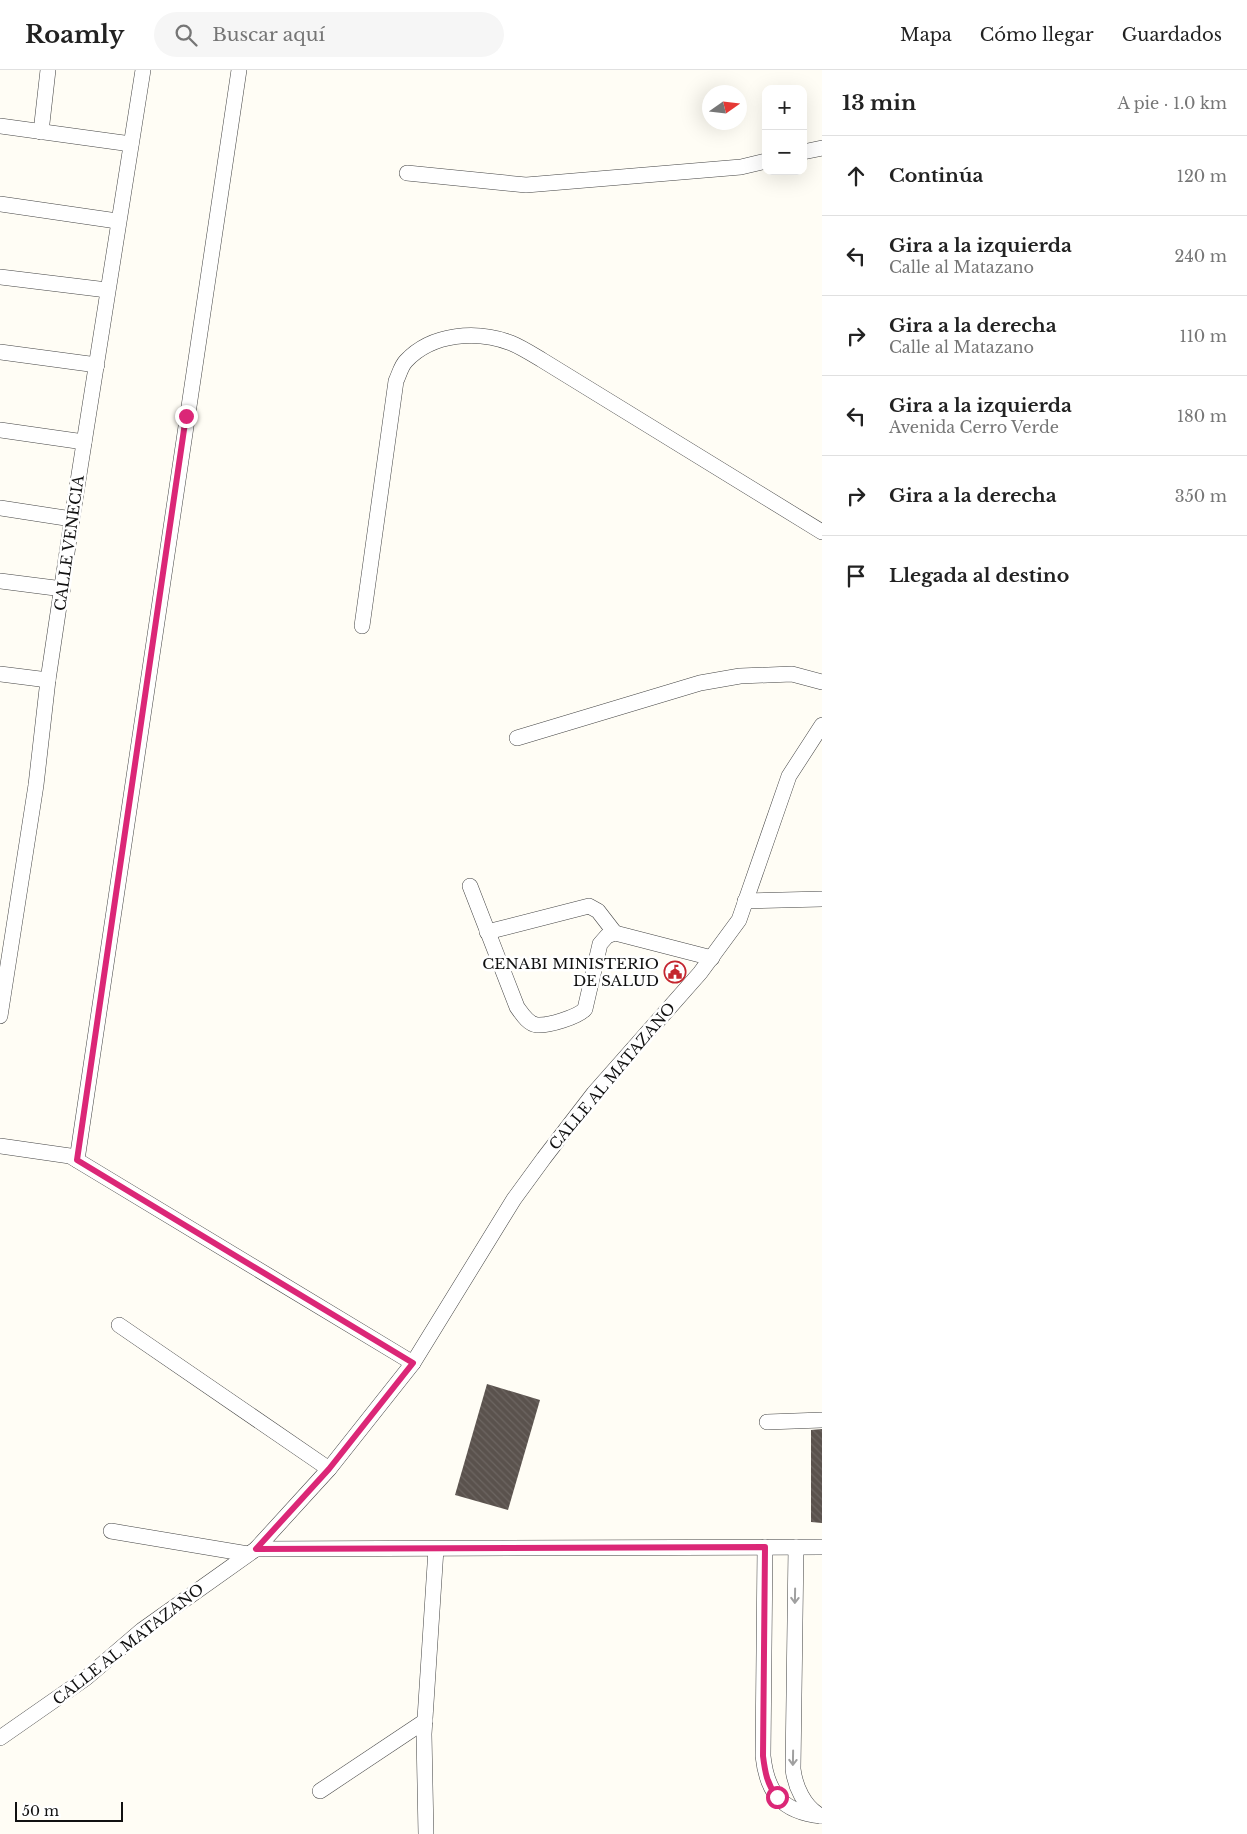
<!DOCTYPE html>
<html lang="es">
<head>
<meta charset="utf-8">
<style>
	:root { --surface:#fff; --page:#f6f6f6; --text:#222; --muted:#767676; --line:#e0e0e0 }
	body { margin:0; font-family:"Libre Baskerville",serif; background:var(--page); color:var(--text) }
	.controls { position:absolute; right:15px; top:15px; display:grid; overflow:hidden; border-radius:10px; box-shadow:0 5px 20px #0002 }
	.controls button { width:45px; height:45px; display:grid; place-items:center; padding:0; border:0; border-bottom:1px solid var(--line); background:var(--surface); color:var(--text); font:25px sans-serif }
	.compass { position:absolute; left:702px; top:15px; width:45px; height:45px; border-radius:50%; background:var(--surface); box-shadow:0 5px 20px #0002; rotate:76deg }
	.scale { position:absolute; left:15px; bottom:12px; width:108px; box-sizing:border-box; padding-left:5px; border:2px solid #111; border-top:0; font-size:14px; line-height:18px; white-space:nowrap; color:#111; -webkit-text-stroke:4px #fff; paint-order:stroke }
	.stop { position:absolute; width:15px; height:15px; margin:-11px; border:4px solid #db2777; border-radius:50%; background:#fff }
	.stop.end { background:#db2777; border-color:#fff; box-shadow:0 1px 5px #0008 }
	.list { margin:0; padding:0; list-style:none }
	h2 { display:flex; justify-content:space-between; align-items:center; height:65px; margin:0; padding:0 20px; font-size:21px }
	h2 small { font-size:16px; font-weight:400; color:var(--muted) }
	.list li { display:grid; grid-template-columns:32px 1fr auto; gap:15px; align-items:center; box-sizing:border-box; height:80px; padding:0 20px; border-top:1px solid var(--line) }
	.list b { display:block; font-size:19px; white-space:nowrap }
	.list p { margin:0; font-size:16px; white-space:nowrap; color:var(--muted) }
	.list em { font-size:16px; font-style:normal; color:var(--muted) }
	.icon { flex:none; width:28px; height:28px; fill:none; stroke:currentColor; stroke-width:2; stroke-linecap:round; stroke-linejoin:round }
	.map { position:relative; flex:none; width:822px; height:1764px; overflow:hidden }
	header { display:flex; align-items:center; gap:30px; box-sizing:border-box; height:70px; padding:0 25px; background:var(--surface); border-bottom:1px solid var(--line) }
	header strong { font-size:24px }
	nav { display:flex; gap:28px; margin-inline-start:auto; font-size:18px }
	.search { width:350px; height:45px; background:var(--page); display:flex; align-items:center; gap:12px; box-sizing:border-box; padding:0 18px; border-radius:28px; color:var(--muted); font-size:19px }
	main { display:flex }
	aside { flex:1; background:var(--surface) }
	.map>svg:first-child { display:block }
	.building { fill:url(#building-back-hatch) }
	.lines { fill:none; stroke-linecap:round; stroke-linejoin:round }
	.minor-casing { stroke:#444; stroke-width:16 }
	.minor { stroke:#fff; stroke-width:15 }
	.oneway { stroke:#a0a0a0 }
	.route { stroke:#db2777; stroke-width:6 }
	.labels { text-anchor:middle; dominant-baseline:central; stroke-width:5; stroke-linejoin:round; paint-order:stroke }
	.street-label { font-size:15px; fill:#111; stroke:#fff }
	.poi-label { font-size:15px; fill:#111; stroke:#fff; text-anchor:end }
</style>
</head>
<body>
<header>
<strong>Roamly</strong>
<div class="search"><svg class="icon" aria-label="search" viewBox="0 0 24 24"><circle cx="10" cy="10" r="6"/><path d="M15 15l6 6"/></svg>Buscar aquí</div>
<nav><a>Mapa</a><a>Cómo llegar</a><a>Guardados</a></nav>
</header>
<main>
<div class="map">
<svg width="822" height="1764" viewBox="0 0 822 1764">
	<defs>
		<pattern id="building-back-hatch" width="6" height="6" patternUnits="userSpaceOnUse" patternTransform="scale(1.25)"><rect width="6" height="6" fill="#5a524d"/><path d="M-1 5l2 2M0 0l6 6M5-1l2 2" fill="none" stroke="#6d6662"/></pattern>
	</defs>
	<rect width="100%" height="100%" fill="#fffdf5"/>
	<!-- building -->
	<g class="building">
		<path d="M487,1314L540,1330L508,1440L455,1425Z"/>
		<path d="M822,1359V1453L811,1452V1360Z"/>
	</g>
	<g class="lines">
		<!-- minor casing -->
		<g class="minor-casing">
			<g id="minor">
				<path d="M0,56L131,74"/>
				<path d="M41,62L48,0"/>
				<path d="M803,82L822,78"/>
				<path d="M407,103L526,115L741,97L766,91"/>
				<path d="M0,134L117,151"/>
				<path d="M0,207L107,220"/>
				<path d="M0,282L97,295"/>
				<path d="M0,360L84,372"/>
				<path d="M0,438L72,449"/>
				<path d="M0,511L63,519"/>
				<path d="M362,556L396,311C399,305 401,296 406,291C432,263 477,260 511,273C521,277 532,284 542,290L822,462"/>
				<path d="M0,604L48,610"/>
				<path d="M517,668L700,613L740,606L792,604L822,612"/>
				<path d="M470,816L517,937C522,944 528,954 537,955C548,956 578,947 585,939L600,874L607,866L615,863L712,888"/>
				<path d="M745,831L822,829"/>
				<path d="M487,862L589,836L598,841L615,863"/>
				<path d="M0,946L36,715L48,610L72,449L143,0"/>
				<path d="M0,1076L70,1086L413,1293"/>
				<path d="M77,1090L239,0"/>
				<path d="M119,1255L329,1399"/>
				<path d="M767,1352L822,1350"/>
				<path d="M111,1461L248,1484"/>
				<path d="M765,1477L763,1686C767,1723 782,1742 821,1746"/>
				<path d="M796,1477L793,1699C795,1716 804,1737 821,1746"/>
				<path d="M256,1479L822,1477"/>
				<path d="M0,1668L86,1608L142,1560L256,1479L329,1399L413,1293L514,1129L544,1088L594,1023L700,903L739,850L789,706L822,655"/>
				<path d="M320,1721L425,1651"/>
				<path d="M426,1764L424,1664L436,1479"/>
			</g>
		</g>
		<!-- minor -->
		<use href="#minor" class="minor"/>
	</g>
	<!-- one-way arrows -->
	<defs><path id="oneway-shaft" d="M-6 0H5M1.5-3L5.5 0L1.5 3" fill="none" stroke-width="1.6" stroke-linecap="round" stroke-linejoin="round" transform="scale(1.25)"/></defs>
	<g class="oneway">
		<use href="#oneway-shaft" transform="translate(795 1526) rotate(91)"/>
		<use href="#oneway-shaft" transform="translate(793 1688) rotate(91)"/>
	</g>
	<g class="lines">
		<!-- route -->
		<path class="route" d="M186,346L77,1090L413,1293L329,1399L256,1479L765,1477L763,1686C765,1702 767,1714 777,1727"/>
	</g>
	<!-- icons -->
	<defs>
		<g id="civic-ring" transform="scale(1.125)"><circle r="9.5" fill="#fff" stroke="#c4262e" stroke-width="1.5"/><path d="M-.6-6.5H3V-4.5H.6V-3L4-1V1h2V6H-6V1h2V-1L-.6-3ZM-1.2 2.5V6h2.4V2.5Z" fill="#c4262e"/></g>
	</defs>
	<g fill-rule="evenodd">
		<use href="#civic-ring" x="675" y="902"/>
	</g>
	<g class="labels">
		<!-- street labels -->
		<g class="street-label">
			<text transform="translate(69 473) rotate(-82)">CALLE VENECIA</text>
			<text transform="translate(612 1006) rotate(-50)">CALLE AL MATAZANO</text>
			<text transform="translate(128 1574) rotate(-38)">CALLE AL MATAZANO</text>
		</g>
		<!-- poi labels -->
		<g class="poi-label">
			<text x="659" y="893">CENABI MINISTERIO<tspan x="659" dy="17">DE SALUD</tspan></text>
		</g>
	</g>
</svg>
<div class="controls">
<button>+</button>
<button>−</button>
</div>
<svg class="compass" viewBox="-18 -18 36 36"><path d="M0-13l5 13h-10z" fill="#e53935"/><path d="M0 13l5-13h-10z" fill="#767676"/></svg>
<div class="scale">50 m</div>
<div class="stop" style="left:777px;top:1727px"></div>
<div class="stop end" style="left:186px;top:346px"></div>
</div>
<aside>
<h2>13 min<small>A pie · 1.0 km</small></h2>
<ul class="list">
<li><svg class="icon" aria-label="ahead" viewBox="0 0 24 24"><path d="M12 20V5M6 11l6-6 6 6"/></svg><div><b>Continúa</b></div><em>120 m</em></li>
<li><svg class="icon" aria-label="left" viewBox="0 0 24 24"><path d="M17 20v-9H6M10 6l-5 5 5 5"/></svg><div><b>Gira a la izquierda</b><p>Calle al Matazano</p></div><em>240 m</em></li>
<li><svg class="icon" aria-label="right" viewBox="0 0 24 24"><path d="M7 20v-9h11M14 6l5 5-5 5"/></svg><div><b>Gira a la derecha</b><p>Calle al Matazano</p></div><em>110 m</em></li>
<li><svg class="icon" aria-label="left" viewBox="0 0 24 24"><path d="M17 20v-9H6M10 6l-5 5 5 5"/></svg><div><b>Gira a la izquierda</b><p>Avenida Cerro Verde</p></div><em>180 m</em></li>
<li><svg class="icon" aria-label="right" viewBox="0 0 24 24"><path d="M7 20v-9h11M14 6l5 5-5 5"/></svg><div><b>Gira a la derecha</b></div><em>350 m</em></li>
<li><svg class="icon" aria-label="arrive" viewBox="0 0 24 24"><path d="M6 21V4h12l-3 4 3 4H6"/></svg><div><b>Llegada al destino</b></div></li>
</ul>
</aside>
</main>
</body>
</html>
